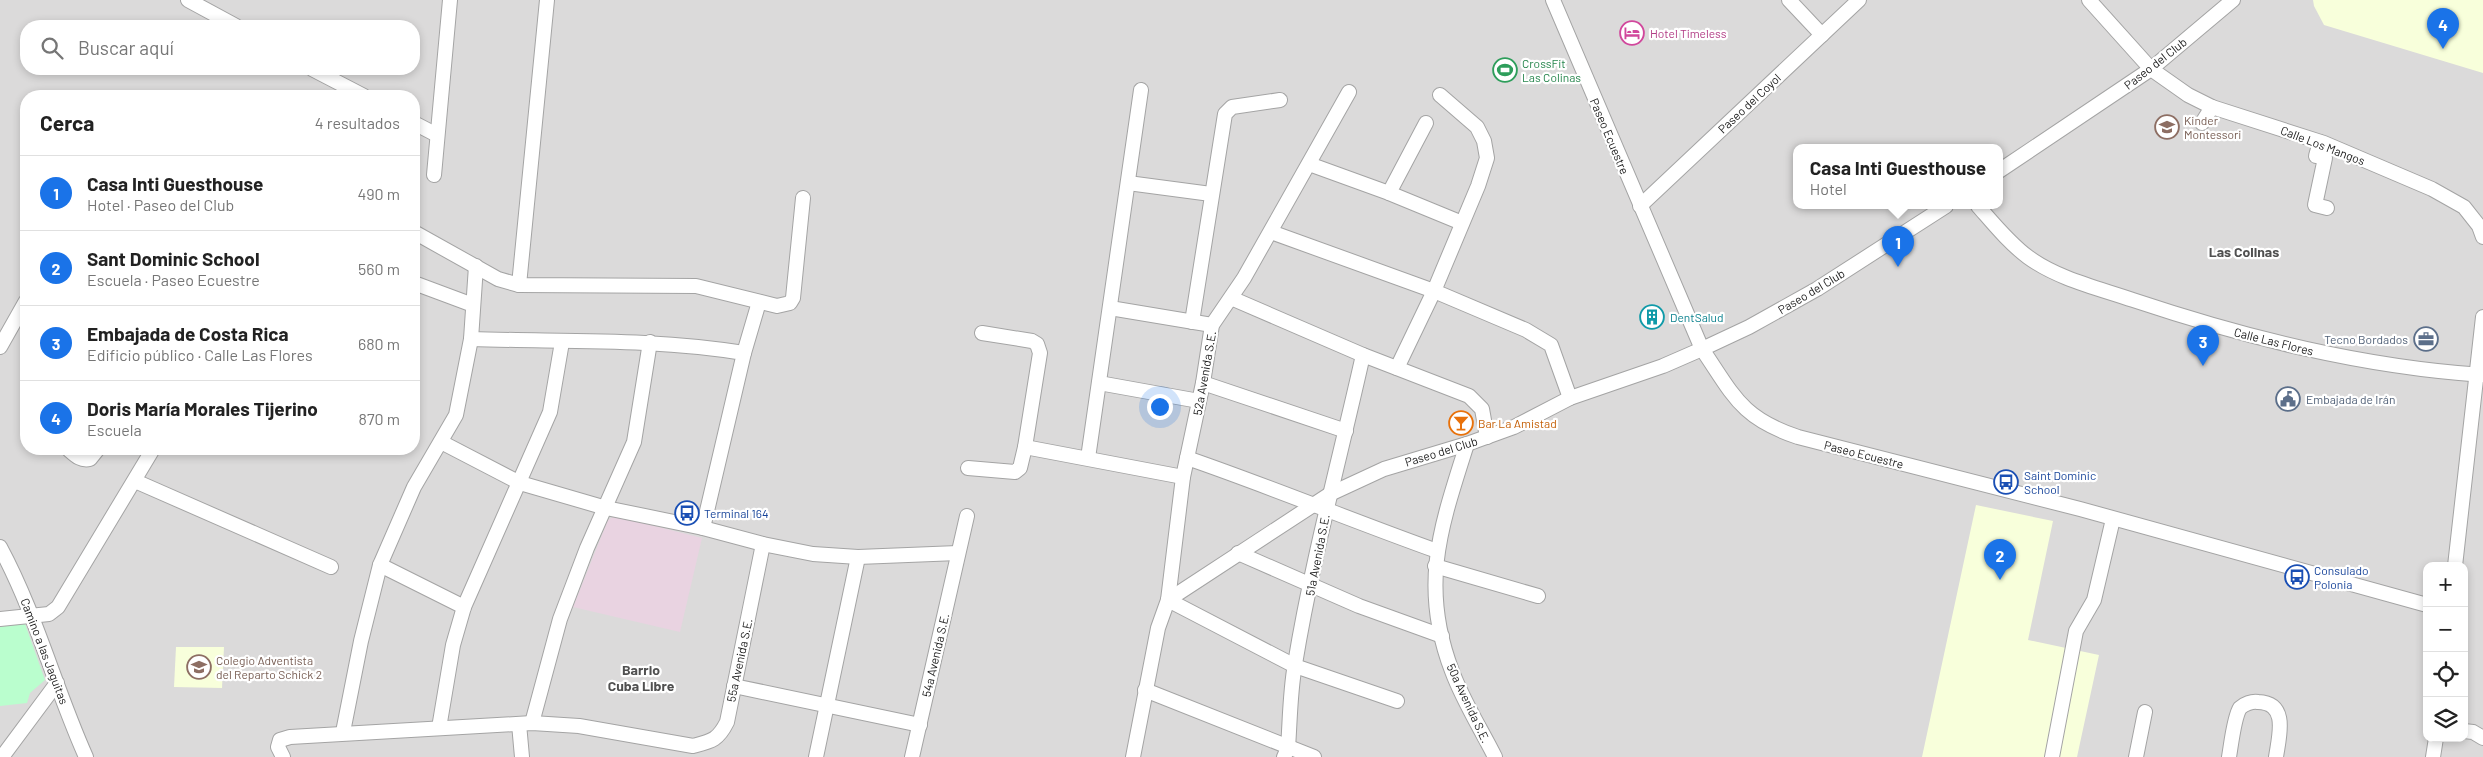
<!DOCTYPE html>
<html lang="es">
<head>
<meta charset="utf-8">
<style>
	:root { --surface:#fff; --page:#f2f2f2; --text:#222; --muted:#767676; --line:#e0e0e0; --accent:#1a73e8 }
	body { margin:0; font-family:Barlow,sans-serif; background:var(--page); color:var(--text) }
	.controls { position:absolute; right:15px; bottom:15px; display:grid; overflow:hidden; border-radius:10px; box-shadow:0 2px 8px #0003 }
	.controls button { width:45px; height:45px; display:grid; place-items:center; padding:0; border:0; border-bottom:1px solid var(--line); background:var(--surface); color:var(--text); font:25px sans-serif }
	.you { position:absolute; left:1159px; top:406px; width:18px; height:18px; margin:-12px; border:4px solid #fff; border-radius:50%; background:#1a73e8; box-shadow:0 0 0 8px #1a73e833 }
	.badge { display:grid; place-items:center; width:32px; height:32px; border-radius:50%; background:var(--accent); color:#fff; font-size:16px; font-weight:700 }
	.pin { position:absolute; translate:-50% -41px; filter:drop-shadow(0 1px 2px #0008) }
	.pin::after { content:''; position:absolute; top:26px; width:18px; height:15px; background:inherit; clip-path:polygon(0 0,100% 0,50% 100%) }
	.popup { position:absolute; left:1793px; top:144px; width:210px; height:65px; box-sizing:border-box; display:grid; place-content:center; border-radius:10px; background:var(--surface); filter:drop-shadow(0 1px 4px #0005); font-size:16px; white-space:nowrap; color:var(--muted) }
	.popup b { font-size:19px; color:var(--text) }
	.popup::after { content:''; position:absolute; left:50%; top:100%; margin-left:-10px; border:10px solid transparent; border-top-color:var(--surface) }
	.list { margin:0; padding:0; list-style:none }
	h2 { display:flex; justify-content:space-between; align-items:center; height:65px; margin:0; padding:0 20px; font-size:21px }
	h2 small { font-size:16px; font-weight:400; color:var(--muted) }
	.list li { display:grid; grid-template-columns:32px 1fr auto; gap:15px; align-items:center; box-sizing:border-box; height:75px; padding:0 20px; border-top:1px solid var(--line) }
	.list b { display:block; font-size:19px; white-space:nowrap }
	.list p { margin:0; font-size:16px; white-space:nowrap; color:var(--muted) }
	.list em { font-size:16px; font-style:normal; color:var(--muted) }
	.icon { flex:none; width:28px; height:28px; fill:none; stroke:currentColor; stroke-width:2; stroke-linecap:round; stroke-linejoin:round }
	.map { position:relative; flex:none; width:2483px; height:757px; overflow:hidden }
	.search { position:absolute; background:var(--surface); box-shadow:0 2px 8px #0003; left:20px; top:20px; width:400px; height:55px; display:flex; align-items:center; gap:12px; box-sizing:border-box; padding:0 18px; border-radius:20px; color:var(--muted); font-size:19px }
	.panel { position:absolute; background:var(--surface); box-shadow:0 2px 8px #0003; left:20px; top:90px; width:400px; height:365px; border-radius:20px }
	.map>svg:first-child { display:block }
	.residential { fill:#dbdada; fill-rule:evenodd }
	.industrial { fill:#e9d3e1 }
	.education { fill:#f8ffdb }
	.park { fill:#bafece }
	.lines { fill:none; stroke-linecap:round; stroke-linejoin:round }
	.minor-casing { stroke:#a4a4a4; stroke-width:16 }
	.minor { stroke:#fff; stroke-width:14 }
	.labels { text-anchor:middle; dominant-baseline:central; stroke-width:4.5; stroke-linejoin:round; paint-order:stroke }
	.hotel-label { font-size:12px; fill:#b23c85; stroke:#fff; text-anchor:start }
	.leisure-label { font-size:12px; fill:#27864d; stroke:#fff; text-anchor:start }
	.street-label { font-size:12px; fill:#1d1d1d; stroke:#fff }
	.education-label { font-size:12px; fill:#785e54; stroke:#fff; text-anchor:start }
	.culture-label { font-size:12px; fill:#0d838f; stroke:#fff; text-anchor:start }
	.service-label { font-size:12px; fill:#4e5e75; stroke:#fff; text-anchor:end }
	.food-label { font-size:12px; fill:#c56008; stroke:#fff; text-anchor:start }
	.transit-label { font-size:12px; fill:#164399; stroke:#fff; text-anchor:start }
	.neighbourhood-label { font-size:14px; font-weight:bold; fill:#505050; stroke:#fff }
</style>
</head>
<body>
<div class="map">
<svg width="2483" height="757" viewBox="0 0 2483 757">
	<rect width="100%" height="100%" fill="#efeee2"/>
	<!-- residential -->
	<path class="residential" d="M0,0H2483V757H0ZM26,26H414V69H26ZM26,96H414V449H26ZM1797,148H1999V206H1797ZM2427,566H2464V738H2427Z"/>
	<!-- industrial -->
	<path class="industrial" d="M615,516L702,538L680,632L573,607L608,520Z"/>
	<!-- education -->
	<g class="education">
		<path d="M2313,0H2483V73L2324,25L2314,6Z"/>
		<path d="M1976,505L2053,521L2028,640L2099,655L2077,757H1922Z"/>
		<path d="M176,647H224L222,688L174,687Z"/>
	</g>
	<!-- park -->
	<path class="park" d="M24,621L45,680L30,693L27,703L0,706V622Z"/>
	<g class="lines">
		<!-- minor casing -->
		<g class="minor-casing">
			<g id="minor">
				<path d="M188,0L236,26"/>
				<path d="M1553,0L1702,349C1734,396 1741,418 1798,437L2080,509L2427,605"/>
				<path d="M1789,0L1822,35"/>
				<path d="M2089,0L2151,69L2188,95L2212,107L2324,143L2432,189L2464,207L2479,226L2483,237"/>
				<path d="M312,69L364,96"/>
				<path d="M414,123L437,135"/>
				<path d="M2202,123L2212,107"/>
				<path d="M2320,142L2316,156L2325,158L2315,205L2327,208"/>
				<path d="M1309,164L1389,193L1462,223"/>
				<path d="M1999,171L2151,69L2233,0"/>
				<path d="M434,175L450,0"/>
				<path d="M1128,183L1211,194"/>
				<path d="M1389,193L1426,123"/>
				<path d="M1640,206L1859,0"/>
				<path d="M1978,206C1993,223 2009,243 2028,257C2058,279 2098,288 2133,300C2247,338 2363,367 2483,375"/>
				<path d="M414,232L498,279L519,285L696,286L777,306L790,303L793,298L803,198"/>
				<path d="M1271,232L1434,291L1526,330L1551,345L1570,398"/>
				<path d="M414,283L473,305"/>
				<path d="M519,285L547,0"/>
				<path d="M1231,298L1363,355L1469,396L1482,409L1487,437"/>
				<path d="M1110,308L1212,325"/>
				<path d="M1192,322L1225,114L1232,107L1280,100"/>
				<path d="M982,333L1032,341L1037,344L1040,353L1025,447"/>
				<path d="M471,339C562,342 654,338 744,353L703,528"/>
				<path d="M0,347L26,301"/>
				<path d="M744,353L759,302"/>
				<path d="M1397,368L1434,291L1478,186L1487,158L1484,141L1477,127L1440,95"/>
				<path d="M1099,383L1199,401"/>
				<path d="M1203,383L1346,431"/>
				<path d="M441,442L520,483L606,508L703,528L763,544L813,554L858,557L958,553"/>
				<path d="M1467,444C1441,526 1419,585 1452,671C1463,701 1481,729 1495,757"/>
				<path d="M68,449C75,455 80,461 90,459L98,449"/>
				<path d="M1088,458L1141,90"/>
				<path d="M1187,458C1271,487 1353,521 1437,551"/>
				<path d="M968,468L1015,472L1020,468L1025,447L1183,477"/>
				<path d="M135,481L331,567"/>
				<path d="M0,547C36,614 55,688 86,757"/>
				<path d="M1238,553L1359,606L1442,636"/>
				<path d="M380,565L464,607"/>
				<path d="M1435,566L1538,596"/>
				<path d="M2455,566L2483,317"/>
				<path d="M1168,600L1330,494L1384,469L1467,444L1514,427L1570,398L1663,366L1702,349L1749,327L1817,289L1946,206"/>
				<path d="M1168,600L1295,666L1397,701"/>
				<path d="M0,619L49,614L58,607L153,449"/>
				<path d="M734,686L920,725"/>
				<path d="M1145,690L1314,757"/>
				<path d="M532,723L560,619L587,548L634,442L650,342"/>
				<path d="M519,724L522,757"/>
				<path d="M439,728L453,645L464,607L550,412L562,342"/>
				<path d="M2464,731L2473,732L2483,738"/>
				<path d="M343,732L361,641L380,565L414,487L456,415L471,339L476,266"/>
				<path d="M2,757L57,683"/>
				<path d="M283,757L278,747L280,740L290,737L532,723L579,726L693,746C712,741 718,740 727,722L763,544"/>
				<path d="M816,757L858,557"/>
				<path d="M912,757L967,516"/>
				<path d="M1133,757L1158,628L1168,600L1183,477L1203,383L1212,325L1244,278L1349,92"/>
				<path d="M1284,757L1288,748C1290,720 1290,692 1295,664C1312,560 1340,458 1363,355"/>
				<path d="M2052,757L2076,631L2094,600L2113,519"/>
				<path d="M2136,757L2145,712"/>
				<path d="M2229,757C2231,746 2234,717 2240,708C2244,704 2252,701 2258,702C2289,703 2279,736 2276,757"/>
				<path d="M2433,757L2436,738"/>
			</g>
		</g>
		<!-- minor -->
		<use href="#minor" class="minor"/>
	</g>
	<!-- icons -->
	<defs>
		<g id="hotel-ring" transform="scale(1.25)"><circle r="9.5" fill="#fff" stroke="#d1479c" stroke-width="1.5"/><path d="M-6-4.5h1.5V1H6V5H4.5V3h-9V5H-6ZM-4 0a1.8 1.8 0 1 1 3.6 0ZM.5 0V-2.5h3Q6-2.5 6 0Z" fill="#d1479c"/></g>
		<g id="stadium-ring" transform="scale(1.25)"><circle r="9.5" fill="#fff" stroke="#2e9e5b" stroke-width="1.5"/><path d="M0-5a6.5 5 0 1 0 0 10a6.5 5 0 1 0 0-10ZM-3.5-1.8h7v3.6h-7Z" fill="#2e9e5b"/></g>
		<g id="school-ring" transform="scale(1.25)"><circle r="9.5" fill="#fff" stroke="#8d6e63" stroke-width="1.5"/><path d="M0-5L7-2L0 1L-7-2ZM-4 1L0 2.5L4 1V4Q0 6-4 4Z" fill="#8d6e63"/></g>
		<g id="building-ring" transform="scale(1.25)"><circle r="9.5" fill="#fff" stroke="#0f9aa8" stroke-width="1.5"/><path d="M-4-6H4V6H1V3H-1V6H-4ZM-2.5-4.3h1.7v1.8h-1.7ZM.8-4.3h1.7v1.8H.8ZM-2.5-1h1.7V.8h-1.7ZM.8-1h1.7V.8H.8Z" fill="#0f9aa8"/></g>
		<g id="office-ring" transform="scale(1.25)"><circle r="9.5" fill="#fff" stroke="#5c6f8a" stroke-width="1.5"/><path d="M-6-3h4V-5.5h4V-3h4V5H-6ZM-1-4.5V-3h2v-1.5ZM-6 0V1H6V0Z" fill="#5c6f8a"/></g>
		<g id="civic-ring" transform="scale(1.25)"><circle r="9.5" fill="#fff" stroke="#5c6f8a" stroke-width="1.5"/><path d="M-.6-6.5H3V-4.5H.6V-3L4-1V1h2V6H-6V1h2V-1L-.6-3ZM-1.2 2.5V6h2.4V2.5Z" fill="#5c6f8a"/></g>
		<g id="bar-ring" transform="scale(1.25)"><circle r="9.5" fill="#fff" stroke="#e8710a" stroke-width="1.5"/><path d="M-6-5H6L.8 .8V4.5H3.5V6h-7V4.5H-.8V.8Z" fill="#e8710a"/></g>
		<g id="bus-ring" transform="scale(1.25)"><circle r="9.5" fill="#fff" stroke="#1a4fb4" stroke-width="1.5"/><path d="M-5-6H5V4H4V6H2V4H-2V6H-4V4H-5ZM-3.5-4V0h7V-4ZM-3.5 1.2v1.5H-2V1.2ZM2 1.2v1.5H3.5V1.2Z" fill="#1a4fb4"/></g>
	</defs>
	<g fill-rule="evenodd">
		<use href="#hotel-ring" x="1632" y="33"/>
		<use href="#stadium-ring" x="1505" y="70"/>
		<use href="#school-ring" x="2167" y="127"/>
		<use href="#building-ring" x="1652" y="317"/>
		<use href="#office-ring" x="2426" y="339"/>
		<use href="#civic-ring" x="2288" y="399"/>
		<use href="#bar-ring" x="1461" y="423"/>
		<use href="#bus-ring" x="2006" y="482"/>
		<use href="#bus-ring" x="687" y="513"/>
		<use href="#bus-ring" x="2297" y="577"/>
		<use href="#school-ring" x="199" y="667"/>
	</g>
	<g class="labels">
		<!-- hotel labels -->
		<g class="hotel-label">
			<text x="1650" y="33">Hotel Timeless</text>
		</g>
		<!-- leisure labels -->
		<g class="leisure-label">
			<text x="1522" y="63">CrossFit<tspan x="1522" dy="14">Las Colinas</tspan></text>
		</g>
		<!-- street labels -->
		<g class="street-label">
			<text transform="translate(2155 63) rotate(-38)">Paseo del Club</text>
			<text transform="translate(1749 103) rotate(-43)">Paseo del Coyol</text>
			<text transform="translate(1610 136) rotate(67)">Paseo Ecuestre</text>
			<text transform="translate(2323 145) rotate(21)">Calle Los Mangos</text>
			<text transform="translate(1811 291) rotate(-31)">Paseo del Club</text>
			<text transform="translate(2274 341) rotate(14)">Calle Las Flores</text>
			<text transform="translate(1204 373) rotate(-80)">52a Avenida S.E.</text>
			<text transform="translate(1441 451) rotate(-17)">Paseo del Club</text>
			<text transform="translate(1864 454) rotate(14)">Paseo Ecuestre</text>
			<text transform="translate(1317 555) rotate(-79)">51a Avenida S.E.</text>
			<text transform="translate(45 651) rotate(69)">Camino a las Jaguitas</text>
			<text transform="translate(935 655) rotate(-77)">54a Avenida S.E.</text>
			<text transform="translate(739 660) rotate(-78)">55a Avenida S.E.</text>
			<text transform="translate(1469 703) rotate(65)">50a Avenida S.E.</text>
		</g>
		<!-- education labels -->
		<g class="education-label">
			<text x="2184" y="120">Kinder<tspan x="2184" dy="14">Montessori</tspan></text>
			<text x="216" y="660">Colegio Adventista<tspan x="216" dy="14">del Reparto Schick 2</tspan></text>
		</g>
		<!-- culture labels -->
		<g class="culture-label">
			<text x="1670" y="317">DentSalud</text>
		</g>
		<!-- service labels -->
		<g class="service-label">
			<text x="2408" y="339">Tecno Bordados</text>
			<text x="2306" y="399" text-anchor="start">Embajada de Irán</text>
		</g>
		<!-- food labels -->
		<g class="food-label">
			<text x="1478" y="423">Bar La Amistad</text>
		</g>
		<!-- transit labels -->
		<g class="transit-label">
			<text x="2024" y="475">Saint Dominic<tspan x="2024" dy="14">School</tspan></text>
			<text x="704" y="513">Terminal 164</text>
			<text x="2314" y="570">Consulado<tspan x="2314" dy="14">Polonia</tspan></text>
		</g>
		<!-- neighbourhood labels -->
		<g class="neighbourhood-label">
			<text x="2244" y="251">Las Colinas</text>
			<text x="641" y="669">Barrio<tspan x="641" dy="16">Cuba Libre</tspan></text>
		</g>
	</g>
</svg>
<div class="controls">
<button>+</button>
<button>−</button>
<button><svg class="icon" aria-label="locate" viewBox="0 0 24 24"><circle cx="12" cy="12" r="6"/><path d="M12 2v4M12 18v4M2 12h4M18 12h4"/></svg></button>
<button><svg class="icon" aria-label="layers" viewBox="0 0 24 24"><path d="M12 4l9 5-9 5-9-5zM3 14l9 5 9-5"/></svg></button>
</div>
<div class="you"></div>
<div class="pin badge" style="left:1898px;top:267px">1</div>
<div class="popup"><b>Casa Inti Guesthouse</b>Hotel</div>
<div class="pin badge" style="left:2000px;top:580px">2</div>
<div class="pin badge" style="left:2203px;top:366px">3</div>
<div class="pin badge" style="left:2443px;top:49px">4</div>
<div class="search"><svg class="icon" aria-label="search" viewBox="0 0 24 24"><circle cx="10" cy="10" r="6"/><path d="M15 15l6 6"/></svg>Buscar aquí</div>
<section class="panel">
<h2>Cerca<small>4 resultados</small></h2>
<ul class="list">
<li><span class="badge">1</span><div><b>Casa Inti Guesthouse</b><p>Hotel · Paseo del Club</p></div><em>490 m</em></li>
<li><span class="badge">2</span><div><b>Sant Dominic School</b><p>Escuela · Paseo Ecuestre</p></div><em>560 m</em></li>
<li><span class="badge">3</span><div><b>Embajada de Costa Rica</b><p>Edificio público · Calle Las Flores</p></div><em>680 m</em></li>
<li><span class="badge">4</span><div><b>Doris María Morales Tijerino</b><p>Escuela</p></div><em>870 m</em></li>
</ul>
</section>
</div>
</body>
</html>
